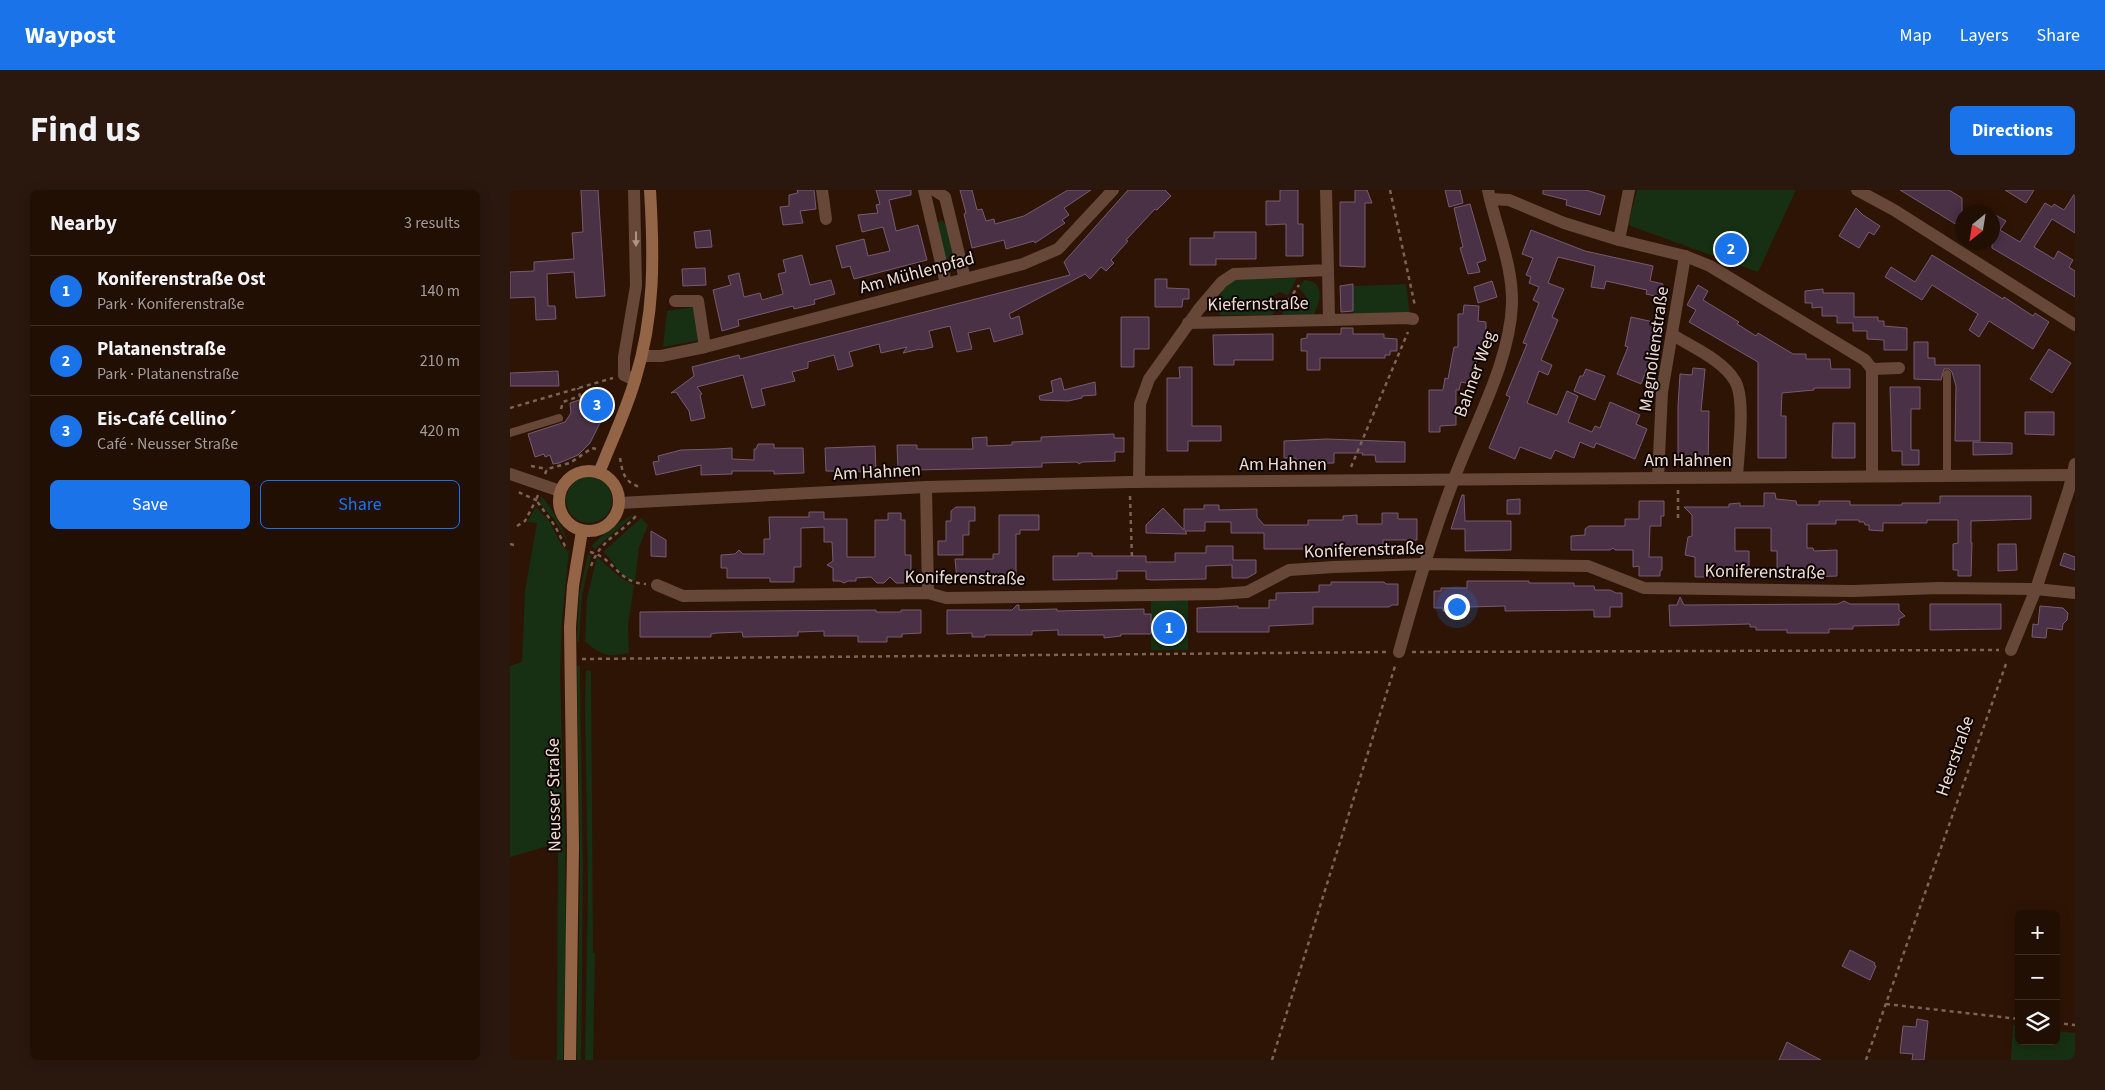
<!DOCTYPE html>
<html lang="en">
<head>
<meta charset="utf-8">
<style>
	:root { --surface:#220f04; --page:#2a180e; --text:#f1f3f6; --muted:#a29c9a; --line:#3f2f26; --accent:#1a73e8 }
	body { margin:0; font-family:"Source Sans 3",sans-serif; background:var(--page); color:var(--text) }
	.controls { position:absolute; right:15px; bottom:15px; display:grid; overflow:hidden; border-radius:8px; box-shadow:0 2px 12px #0003 }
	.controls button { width:45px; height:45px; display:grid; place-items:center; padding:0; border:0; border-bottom:1px solid var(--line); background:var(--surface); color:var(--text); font:25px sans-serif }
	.compass { position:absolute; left:1445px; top:15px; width:45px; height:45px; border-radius:50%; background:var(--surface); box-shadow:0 2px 12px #0003; rotate:210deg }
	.you { position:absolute; left:946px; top:416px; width:18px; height:18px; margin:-12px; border:4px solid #fff; border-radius:50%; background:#1a73e8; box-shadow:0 0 0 8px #1a73e833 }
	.badge { display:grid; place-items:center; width:32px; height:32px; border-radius:50%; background:var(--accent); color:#fff; font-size:16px; font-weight:700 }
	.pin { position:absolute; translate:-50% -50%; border:2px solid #fff; box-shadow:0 1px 5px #0006 }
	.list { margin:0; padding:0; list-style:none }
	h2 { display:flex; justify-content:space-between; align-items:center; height:65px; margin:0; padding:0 20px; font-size:21px }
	h2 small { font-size:16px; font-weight:400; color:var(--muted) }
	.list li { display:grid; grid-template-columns:32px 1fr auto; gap:15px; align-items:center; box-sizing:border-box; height:70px; padding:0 20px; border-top:1px solid var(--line) }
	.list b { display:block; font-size:19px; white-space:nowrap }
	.list p { margin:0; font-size:16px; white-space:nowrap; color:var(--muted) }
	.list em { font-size:16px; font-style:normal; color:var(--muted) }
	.actions { display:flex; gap:10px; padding:15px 20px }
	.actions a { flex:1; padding:11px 0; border:1px solid var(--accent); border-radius:8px; text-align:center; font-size:18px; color:var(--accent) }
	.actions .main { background:var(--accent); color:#fff }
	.icon { flex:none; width:28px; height:28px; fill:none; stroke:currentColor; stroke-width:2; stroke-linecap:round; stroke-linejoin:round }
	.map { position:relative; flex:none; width:1565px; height:870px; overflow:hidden; border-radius:8px }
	header { display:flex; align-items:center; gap:30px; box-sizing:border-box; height:70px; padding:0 25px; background:var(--accent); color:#fff }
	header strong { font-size:24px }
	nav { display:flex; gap:28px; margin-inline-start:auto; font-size:18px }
	.intro { display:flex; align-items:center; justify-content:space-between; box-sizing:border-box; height:120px; padding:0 30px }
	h1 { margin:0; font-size:35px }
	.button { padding:12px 22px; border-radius:8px; background:var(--accent); color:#fff; font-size:18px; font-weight:700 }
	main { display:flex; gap:30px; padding:0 30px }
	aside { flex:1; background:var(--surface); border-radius:8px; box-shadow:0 2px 12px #0003 }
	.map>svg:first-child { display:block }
	.green { fill:#173013 }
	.building { fill:#4a3146; stroke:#765b71 }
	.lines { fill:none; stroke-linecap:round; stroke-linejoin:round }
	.path { stroke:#7b6457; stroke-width:2.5; stroke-dasharray:4 4; stroke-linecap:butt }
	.lane { stroke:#674838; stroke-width:8 }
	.street { stroke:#674838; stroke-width:12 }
	.secondary { stroke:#936446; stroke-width:12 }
	.oneway { fill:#ab9285 }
	.labels { text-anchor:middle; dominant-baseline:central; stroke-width:4; stroke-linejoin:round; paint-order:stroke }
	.street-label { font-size:18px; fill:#efdcd2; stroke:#0e0401 }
</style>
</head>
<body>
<header>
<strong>Waypost</strong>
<nav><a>Map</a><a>Layers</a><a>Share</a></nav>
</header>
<div class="intro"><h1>Find us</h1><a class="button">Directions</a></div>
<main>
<aside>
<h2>Nearby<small>3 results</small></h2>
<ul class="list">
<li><span class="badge">1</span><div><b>Koniferenstraße Ost</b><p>Park · Koniferenstraße</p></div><em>140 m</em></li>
<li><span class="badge">2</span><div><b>Platanenstraße</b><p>Park · Platanenstraße</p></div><em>210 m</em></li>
<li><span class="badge">3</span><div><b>Eis-Café Cellino´</b><p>Café · Neusser Straße</p></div><em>420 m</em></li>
</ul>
<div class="actions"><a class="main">Save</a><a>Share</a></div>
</aside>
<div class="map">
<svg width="1565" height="870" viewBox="0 0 1565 870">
	<rect width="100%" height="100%" fill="#2e1405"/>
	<!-- green -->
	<g class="green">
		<path d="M1127,0H1286L1248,82L1118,35Z"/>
		<path d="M431,30L436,34L444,66L440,71L435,67L426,34Z"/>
		<path d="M787,88L778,105L770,102L763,105L762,110L768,117L762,125H710L705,116L713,99L725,89Z"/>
		<path d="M794,90C817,91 810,113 803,126L771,125L780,112L791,116C799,110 796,104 789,98Z"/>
		<path d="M896,94L900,126L843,127V96Z"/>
		<path d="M184,117L191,150L153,157L157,121Z"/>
		<circle cx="79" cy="310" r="23"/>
		<path d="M31,306C40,314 55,342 58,353L44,329L30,314Z"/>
		<path d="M26,317L39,331L52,356L59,361L52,429L50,484L55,650L56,752L53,870H47L48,653L0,667V476L12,472L15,401L27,333L17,332Z"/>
		<path d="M125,324L85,359L82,356C87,348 116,327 125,324Z"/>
		<path d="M131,328L138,335L129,357L125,391C109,388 105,371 93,362Z"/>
		<path d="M78,364L81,366L72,405L69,452H67L69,405Z"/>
		<path d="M87,367L111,388L124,395L118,435L119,463C98,467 91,466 75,451L77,408Z"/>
		<rect x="641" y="410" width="37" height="50"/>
		<path d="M70,475L73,676L71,870H67L70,676L67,476Z"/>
		<path d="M81,480L83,763H85L83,870H75L78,699L75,512L76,481Z"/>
		<path d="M1503,835L1509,836V851H1546V841L1565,843V870H1501Z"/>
	</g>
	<!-- building -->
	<g class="building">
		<path d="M71,0H88L95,106L66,108L64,82L37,84L38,116H45L46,129L26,130L25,107L0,108V82L24,81V72L64,69L62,43L73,42Z"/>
		<path d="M287,0H304L306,19L290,21L293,33L273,35L270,17L279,16V5L288,3Z"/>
		<path d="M366,0H401V5L379,10L383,27L386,41L408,35L417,70L344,89L340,76L332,78L326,56L354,49L358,66L380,61L373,37L352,42L348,25L368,23L366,15L370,14Z"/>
		<path d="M450,0H462L467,20L472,19L476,31L484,29L485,34L514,26L558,0H581L554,18L559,25L552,30L555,33L525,53L524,51L496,59L494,50L462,58L454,24L456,23Z"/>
		<path d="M618,0H655L661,6L647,20L645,19L616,50L618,51L601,70L604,73L596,81L591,77L580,89L575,84L499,124L501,129L509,126L513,144L484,152L480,138L458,143L462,159L447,162L440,136L419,141L423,157L411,160L410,159L393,163L397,157L371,163L369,154L339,162L343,176L328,180L324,165L298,172V178L282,182L285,191L251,199L255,215L242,218L233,185L187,197L192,204L190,205L195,228L181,231L179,221L166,202L161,203L184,186L182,177L229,165L230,169L560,85L554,72Z"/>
		<path d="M770,0H788V34H793V66H776V34L756,35V11H770Z"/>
		<path d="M845,0H857L862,13H855V77L830,76V12H845Z"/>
		<path d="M935,0H950L953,13L939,17Z"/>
		<path d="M1033,0H1076L1095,6L1090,25L1056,15L1057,10L1033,4Z"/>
		<path d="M1390,0H1439L1452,8V38Z"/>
		<path d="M1495,0H1524L1516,13Z"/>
		<path d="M1565,3V43L1542,29L1524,57L1544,69L1548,61L1563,70L1559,77L1565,81V107L1482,58V23L1496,31L1490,40L1510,52L1535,13L1542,17L1544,14L1554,20Z"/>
		<path d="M960,14L976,70L967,73L970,82L958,84L950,58L953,57L944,18Z"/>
		<path d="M1346,18L1353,25L1370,36L1364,45L1359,42L1349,58L1329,46Z"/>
		<path d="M200,40L202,57L186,58L184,42Z"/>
		<path d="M1021,40L1075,61L1143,76L1140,91L1153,94L1150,107L1136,104L1137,100L1096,91L1094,99L1081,97L1085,76L1048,67L1038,93L1054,99L1042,127L1048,130L1031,170L1042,175L1038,185L1029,181L1017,213L1047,225L1057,201L1068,206L1058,232L1082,242L1085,236L1090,238L1100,212L1130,225L1126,234L1137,239L1125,269L1086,253L1084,258L1070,252L1064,268L1045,260L1041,269L1010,257L1005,269L979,258L1000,207L996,205L1017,154L1013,153L1029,113L1023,110L1029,97L1019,93L1021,87L1016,85L1023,68L1012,64Z"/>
		<path d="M704,42H746V69H706V75H680V48H704Z"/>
		<path d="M292,65L300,95L321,90L325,104L304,110L305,114L284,119L283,116L228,130L229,136L212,141L203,100L221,95L218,86L229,83L234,107L250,103L252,110L273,104L268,84L276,82L273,70Z"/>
		<path d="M1422,65L1493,109L1494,107L1523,126L1525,123L1539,132L1523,159L1479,131L1469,147L1459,140L1468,124L1422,95L1412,110L1375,87L1381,77L1405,92Z"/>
		<path d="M195,78L196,95L173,96L172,79Z"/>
		<path d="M645,89H657V98L679,99V109H673L672,117H645Z"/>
		<path d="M982,91L987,107L968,113L964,97Z"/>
		<path d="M843,94V121L831,122L830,96Z"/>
		<path d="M1188,95L1198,101L1193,110L1229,132L1227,134L1246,146L1248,143L1283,164H1296V169H1320L1321,179H1340V198H1304V200L1272,203L1271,226H1276V268H1248V172L1179,132L1186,120L1177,115Z"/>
		<path d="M1313,99V103H1344V127H1368V131H1374V136L1397,138V160H1374V150L1357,149V141H1343V133H1327V126H1312V117L1302,118V113H1295V101Z"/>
		<path d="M954,115L969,116L968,131L976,132V158H969L962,194L951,192L949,200H946V235L930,236V242H919V200H933L935,188L938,189L944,157H948V124H953Z"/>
		<path d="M611,127H639V159H624V177H611Z"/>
		<path d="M1121,127L1148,133L1142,166L1131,194L1107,184L1118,157L1115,156Z"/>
		<path d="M831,138H843V144H874V148L887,149V161H880V165H875V168H810V180H797V161H791V149L797,148V144H831Z"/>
		<path d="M763,144V170H724V175H704L703,145Z"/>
		<path d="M1404,152H1418V168H1425V175H1470V251H1445L1446,196L1442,182L1439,179H1434L1431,190L1404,189Z"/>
		<path d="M1539,159L1561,173L1542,203L1520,189Z"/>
		<path d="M669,177H682V236H711V251H678V261H657V188H670Z"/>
		<path d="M1183,178L1195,179L1191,221H1199L1198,276H1183V268H1168V216L1170,184L1182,185Z"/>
		<path d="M1076,179L1095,186L1085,210L1064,201L1070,186H1073Z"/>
		<path d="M48,181L49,196H0V183Z"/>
		<path d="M551,188L554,200L585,192L586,205L572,206V208L558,211L530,210L529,206L543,202L541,191Z"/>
		<path d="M1380,197H1410V219H1401V260H1409V275H1392V261H1382Z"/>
		<path d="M72,209L74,215L93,209L91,231L80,253L68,265L49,273L43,274L40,265L35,267L34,264L25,267L18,244L55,232L61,223L60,213Z"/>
		<path d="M1515,222H1544V245L1515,244Z"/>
		<path d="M1323,233H1345V268H1322Z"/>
		<path d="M604,244V248H614V262H605V271L572,272L569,274L567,272L532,273V277L406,280V278L388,279L387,255H407V259H463L462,248L477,247V256L502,255V252L531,251V247Z"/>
		<path d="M817,249L895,252V272H866L865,265H852L853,263H824V273L786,274V268H774V251Z"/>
		<path d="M1463,252L1502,253V264L1463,265Z"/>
		<path d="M248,254H264V258H293L294,283L264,284V281H222V284L191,285V275L146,285L143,272L149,271L148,266L171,260L207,259L222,258V269L244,270V259H246Z"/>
		<path d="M365,256L366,282L316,281L315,258Z"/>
		<path d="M1254,303H1265L1266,309L1286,311L1287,315H1309V311H1340V315H1392V313H1430V306H1521V329L1461,331V353H1462L1461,386H1448V380H1443V354L1448,353V330H1417V333H1373V341L1359,340V335H1355L1354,332H1349V330H1326V334H1297V358H1303L1304,361L1327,360V386L1267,388V361H1261V338H1225V361H1239V387H1185V367L1175,365L1178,347L1182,346V325L1174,317H1219V314L1230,313V316H1254Z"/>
		<path d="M952,305H954L955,331H1001V360L955,361V339H941Z"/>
		<path d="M1010,309V324H997V310Z"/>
		<path d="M1129,311H1154V326H1151V336H1140L1139,367H1152V380L1150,381V386H1129V376L1123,377V360H1105L1103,358L1100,360H1061V346L1075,345V339L1079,336H1115V329H1129Z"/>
		<path d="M694,315H709V320L747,319V327L754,335H798V330H833V326L847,325V334H872V323H888V329H907V350H873V359H754V343H721V332H695V341H675L677,344L636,343V335L653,318L674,340V319H694Z"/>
		<path d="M446,317H465V331H459V345H453V365H428V351H436V331H441V321Z"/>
		<path d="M299,322H314V329H337V367H365V330H378V323H391V330H395V365H401V380H395V393H386L380,387L374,393H367L361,387L346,388V391H338L334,393L330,391H323V378L317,375L323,371L322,352H314V337L291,338V377H284V392H260V388H217V378H211V365L225,364L229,360L233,364H254V349H260L259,327H299Z"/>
		<path d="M489,325H529V340H510V344H506V390H447L445,369H483V364H489Z"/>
		<path d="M141,341L156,350V367L141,366Z"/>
		<path d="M1488,354H1506L1507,380L1488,381Z"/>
		<path d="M696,356H723V370H746V383L737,388H722V375L696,376V389L641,390L636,389V381H607V389L543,390V366H568V363H582V366H636V372H665V363H696Z"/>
		<path d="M1554,363L1565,367V380L1550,375Z"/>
		<path d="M957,391H1019V393H1064V396H1084L1085,400H1100L1106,403H1112V417H1100V427H1084V420L995,421V416L958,417V421H933V418H924V401H931V398H957Z"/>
		<path d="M821,392H874L876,394H888V415H882L879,417H803V434L759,436V442H687V418L728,416V418H759V410H766V403L809,402V395H821Z"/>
		<path d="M1170,407L1174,415L1328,414L1334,411L1340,414H1389V420L1395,426L1389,429V435L1343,436V439H1319V443H1277V440H1246V437H1240V434L1160,436L1159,415H1167Z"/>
		<path d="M1420,414H1491V439L1420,440Z"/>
		<path d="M507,415H509V420L547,419V421L634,419V424H641V444H611V446L594,448V445H548V440L522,441V445H475V447H462V443L437,444V420H502Z"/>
		<path d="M1530,416L1553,418L1558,423L1557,430L1553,434L1552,440L1537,438L1536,448L1522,447L1523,434L1528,435Z"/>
		<path d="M366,420V422H391V420H411V443L392,444V447H377V452H348V446H314V441L288,442V446L233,447L232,442L207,443L201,444V447H130V422Z"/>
		<path d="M1340,760L1365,773L1364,775L1366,776L1360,790L1332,776Z"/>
		<path d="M1407,829L1418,831L1414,870H1402L1403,864L1390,863L1393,836L1406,837Z"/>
		<path d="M1277,852L1286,857L1311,870H1269Z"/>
	</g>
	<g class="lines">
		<!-- path -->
		<g class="path">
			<path d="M880,0L905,116"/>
			<path d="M774,117L789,95"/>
			<path d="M0,218L103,188"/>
			<path d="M51,219L53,212L70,206L68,198"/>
			<path d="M110,268C112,279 113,291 127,296V299"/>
			<path d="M21,276L37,279"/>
			<path d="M841,277L898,142"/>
			<path d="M35,284L37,279L60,273L82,258L86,259"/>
			<path d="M1168,300V329"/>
			<path d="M28,305L26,310L45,336L55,356H58"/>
			<path d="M620,306L622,369"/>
			<path d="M7,336L15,331L26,310L8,302"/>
			<path d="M0,354L4,355"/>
			<path d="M80,362C105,368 107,393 136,394"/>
			<path d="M81,376C90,350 109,345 126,326"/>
			<path d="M902,462L1489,460"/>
			<path d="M72,469L877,462"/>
			<path d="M1376,814L1509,829"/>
			<path d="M1546,833L1565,835"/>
			<path d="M762,870L886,473"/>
			<path d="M1356,870L1497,471"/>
		</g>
		<!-- lane -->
		<g class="lane">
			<path d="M0,243L49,228"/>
			<path d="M1437,285V184"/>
		</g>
		<!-- street -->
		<g class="street">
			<path d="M124,0L126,96L114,167V185L125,190"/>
			<path d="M312,0L316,29"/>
			<path d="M414,0L436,94"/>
			<path d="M424,0L435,7L455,89"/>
			<path d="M1347,0L1384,20L1565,135"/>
			<path d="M980,9L999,10L1054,33L1109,50L1175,66L1200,76L1355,170L1362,179V286"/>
			<path d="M1109,50L1119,0"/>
			<path d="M818,80L819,130L897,128L903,129"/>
			<path d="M165,111H188L195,157"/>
			<path d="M678,133L819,130"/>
			<path d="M1163,145C1182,157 1213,170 1225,191C1236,210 1228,264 1227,287"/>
			<path d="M132,166H151L195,157L513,74L548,59L603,0"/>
			<path d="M1362,179L1389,178"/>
			<path d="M0,284L50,301"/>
			<path d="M1148,288L1152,202L1175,66"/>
			<path d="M629,292L630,214L639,189L689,119L712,92L724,84L818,80L816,0"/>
			<path d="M416,297L418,403"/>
			<path d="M109,313L416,297L619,292L1565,285"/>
			<path d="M147,395L173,406L418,403L436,408L709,404L737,402L779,380L824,377L914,374L1078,376L1134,398L1343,401L1429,398L1526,399L1565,403"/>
			<path d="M1501,460L1526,399L1559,299L1565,274"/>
			<path d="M889,462C905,404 922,346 944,289C964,235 1000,172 1002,114C1003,75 986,38 978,0"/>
		</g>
		<!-- secondary -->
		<g class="secondary">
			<circle cx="79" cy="311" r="30"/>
			<path d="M89,283C101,252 116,221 125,190C145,126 144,66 140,0"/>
			<path d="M60,870L63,657L60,437L63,396L72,341"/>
		</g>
	</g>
	<!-- one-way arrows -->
	<defs><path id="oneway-solid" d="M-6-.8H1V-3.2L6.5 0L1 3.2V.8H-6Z" transform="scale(1.25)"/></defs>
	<use class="oneway" href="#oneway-solid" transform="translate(126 49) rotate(90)"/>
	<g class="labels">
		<!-- street labels -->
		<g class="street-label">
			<text transform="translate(407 83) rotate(-15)">Am Mühlenpfad</text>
			<text transform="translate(748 114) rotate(-1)">Kiefernstraße</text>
			<text transform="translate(1144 159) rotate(-82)">Magnolienstraße</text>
			<text transform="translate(965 184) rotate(-70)">Bahner Weg</text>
			<text x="1178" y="270">Am Hahnen</text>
			<text x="773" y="274">Am Hahnen</text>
			<text transform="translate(367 282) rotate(-3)">Am Hahnen</text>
			<text transform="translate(854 360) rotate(-2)">Koniferenstraße</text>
			<text transform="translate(1255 382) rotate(1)">Koniferenstraße</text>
			<text transform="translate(455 388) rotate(1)">Koniferenstraße</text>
			<text transform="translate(1445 566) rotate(-71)">Heerstraße</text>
			<text transform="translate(44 605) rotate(-91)">Neusser Straße</text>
		</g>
	</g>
</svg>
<div class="controls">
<button>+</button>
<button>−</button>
<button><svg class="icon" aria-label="layers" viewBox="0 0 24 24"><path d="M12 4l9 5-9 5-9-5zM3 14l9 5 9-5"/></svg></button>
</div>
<svg class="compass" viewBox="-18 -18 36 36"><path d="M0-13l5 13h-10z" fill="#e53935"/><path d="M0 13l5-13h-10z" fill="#a29c9a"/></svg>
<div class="you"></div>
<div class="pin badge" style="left:659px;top:438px">1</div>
<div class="pin badge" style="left:1221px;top:59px">2</div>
<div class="pin badge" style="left:87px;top:215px">3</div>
</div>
</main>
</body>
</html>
